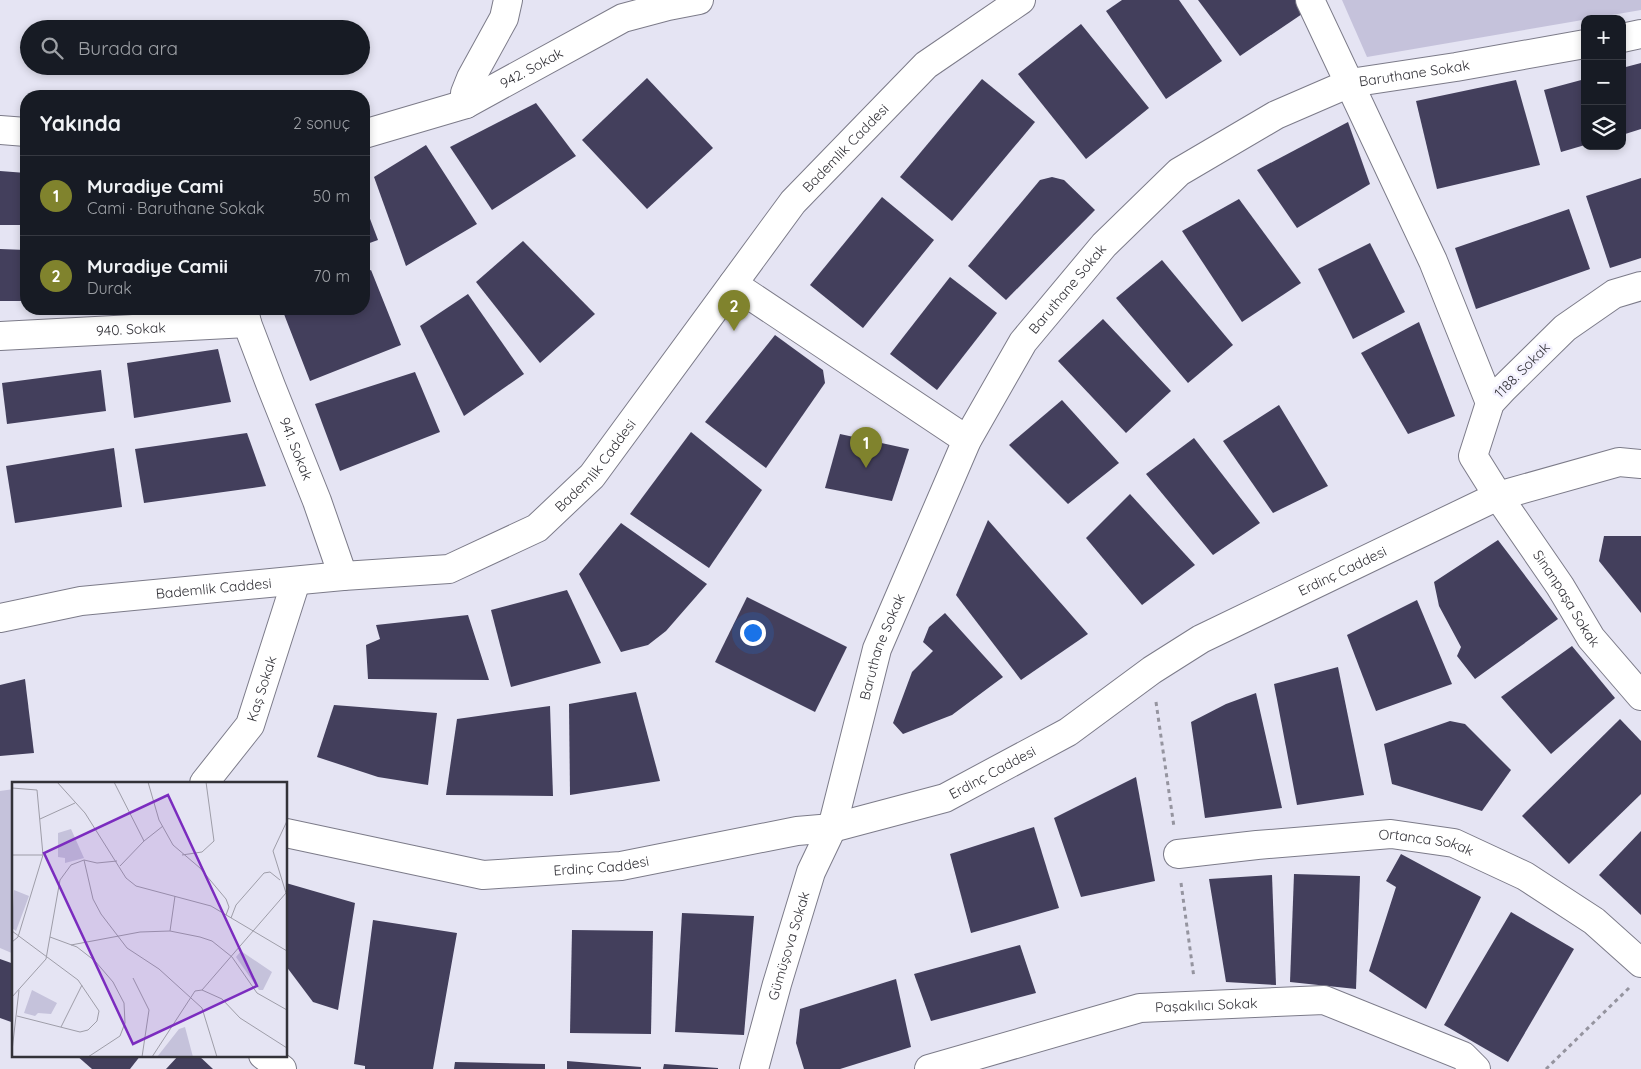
<!DOCTYPE html>
<html lang="tr">
<head>
<meta charset="utf-8">
<style>
	:root { --surface:#171b24; --page:#242831; --text:#f1f3f6; --muted:#9ea1a6; --line:#363941; --accent:#80832d }
	body { margin:0; font-family:Quicksand,sans-serif; background:var(--page); color:var(--text) }
	.controls { position:absolute; right:15px; top:15px; display:grid; overflow:hidden; border-radius:10px; box-shadow:0 2px 8px #0003 }
	.controls button { width:45px; height:45px; display:grid; place-items:center; padding:0; border:0; border-bottom:1px solid var(--line); background:var(--surface); color:var(--text); font:25px sans-serif }
	.you { position:absolute; left:752px; top:632px; width:18px; height:18px; margin:-12px; border:4px solid #fff; border-radius:50%; background:#1a73e8; box-shadow:0 0 0 8px #1a73e833 }
	.badge { display:grid; place-items:center; width:32px; height:32px; border-radius:50%; background:var(--accent); color:#fff; font-size:16px; font-weight:700 }
	.pin { position:absolute; translate:-50% -41px; filter:drop-shadow(0 1px 2px #0008) }
	.pin::after { content:''; position:absolute; top:26px; width:18px; height:15px; background:inherit; clip-path:polygon(0 0,100% 0,50% 100%) }
	.list { margin:0; padding:0; list-style:none }
	h2 { display:flex; justify-content:space-between; align-items:center; height:65px; margin:0; padding:0 20px; font-size:21px }
	h2 small { font-size:16px; font-weight:400; color:var(--muted) }
	.list li { display:grid; grid-template-columns:32px 1fr auto; gap:15px; align-items:center; box-sizing:border-box; height:80px; padding:0 20px; border-top:1px solid var(--line) }
	.list b { display:block; font-size:19px; white-space:nowrap }
	.list p { margin:0; font-size:16px; white-space:nowrap; color:var(--muted) }
	.list em { font-size:16px; font-style:normal; color:var(--muted) }
	.icon { flex:none; width:28px; height:28px; fill:none; stroke:currentColor; stroke-width:2; stroke-linecap:round; stroke-linejoin:round }
	.map { position:relative; flex:none; width:1641px; height:1069px; overflow:hidden }
	.search { position:absolute; background:var(--surface); box-shadow:0 2px 8px #0003; left:20px; top:20px; width:350px; height:55px; display:flex; align-items:center; gap:12px; box-sizing:border-box; padding:0 18px; border-radius:28px; color:var(--muted); font-size:19px }
	.panel { position:absolute; background:var(--surface); box-shadow:0 2px 8px #0003; left:20px; top:90px; width:350px; height:225px; border-radius:20px }
	.map>svg:first-child { display:block }
	.green { fill:#c5c2db }
	.building { fill:#433f5c }
	.lines { fill:none; stroke-linecap:round; stroke-linejoin:round }
	.minor-casing { stroke:#7c7b89; stroke-width:30 }
	.tertiary-casing { stroke:#7c7b89; stroke-width:30 }
	.path { stroke:#95949f; stroke-width:3; stroke-dasharray:4 4; stroke-linecap:butt }
	.minor { stroke:#fff; stroke-width:28 }
	.tertiary { stroke:#fff; stroke-width:28 }
	.labels { text-anchor:middle; dominant-baseline:central; stroke-width:5; stroke-linejoin:round; paint-order:stroke }
	.street-label { font-size:14px; fill:#333238; stroke:#f3f1fe }
	.inset-road { fill:none; stroke:#9e9da8; stroke-width:1 }
	.view { fill:#7b2cbf; fill-opacity:0.15; stroke:#7b2cbf; stroke-width:2.5 }
	.inset-edge { fill:none; stroke:#333238; stroke-width:2.5 }
</style>
</head>
<body>
<div class="map">
<svg width="1641" height="1069" viewBox="0 0 1641 1069">
	<rect width="100%" height="100%" fill="#e5e4f3"/>
	<!-- green -->
	<g class="green">
		<path d="M1342,0H1641V10L1367,57Z"/>
		<path d="M14,789V954L0,948V791Z"/>
	</g>
	<!-- building -->
	<g class="building">
		<path d="M1122,0H1179L1222,61L1166,99L1106,11Z"/>
		<path d="M1198,0H1297L1305,12L1240,56Z"/>
		<path d="M1081,24L1149,108L1086,159L1018,74Z"/>
		<path d="M1641,63V129L1622,135V68Z"/>
		<path d="M647,78L713,148L647,209L582,140Z"/>
		<path d="M982,79L1035,122L952,221L900,177Z"/>
		<path d="M1585,79V145L1561,152L1544,90Z"/>
		<path d="M1516,80L1540,165L1437,189L1416,101Z"/>
		<path d="M536,103L576,156L492,210L450,147Z"/>
		<path d="M1348,122L1370,184L1297,228L1257,170Z"/>
		<path d="M426,145L477,224L406,266L374,177Z"/>
		<path d="M0,171L26,173V225H0Z"/>
		<path d="M1052,177L1064,180L1095,210L1006,300L968,266L1040,180Z"/>
		<path d="M1641,178V258L1610,268L1586,196Z"/>
		<path d="M882,197L934,240L863,328L810,285Z"/>
		<path d="M1239,199L1301,283L1242,322L1182,231Z"/>
		<path d="M364,203L378,240L364,245Z"/>
		<path d="M1569,209L1590,269L1476,309L1455,248Z"/>
		<path d="M523,241L595,314L540,363L476,282Z"/>
		<path d="M1370,243L1405,312L1353,339L1318,269Z"/>
		<path d="M0,249L26,250V301H0Z"/>
		<path d="M1162,260L1233,345L1188,383L1116,298Z"/>
		<path d="M371,270L401,345L310,381L282,309H364V273Z"/>
		<path d="M950,277L997,313L937,390L890,354Z"/>
		<path d="M468,294L524,374L464,416L420,326Z"/>
		<path d="M1103,319L1171,391L1126,433L1058,361Z"/>
		<path d="M1419,322L1455,416L1408,434L1361,353Z"/>
		<path d="M775,335L823,370L825,383L766,468L705,422Z"/>
		<path d="M218,349L231,402L134,418L127,363Z"/>
		<path d="M101,370L106,411L7,424L2,383Z"/>
		<path d="M415,372L440,432L340,471L315,404Z"/>
		<path d="M1062,400L1119,463L1068,504L1009,445Z"/>
		<path d="M1279,405L1328,486L1273,513L1223,441Z"/>
		<path d="M691,432L762,490L709,568L630,514Z"/>
		<path d="M247,433L266,486L144,503L135,449Z"/>
		<path d="M840,434L909,449L892,501L825,488Z"/>
		<path d="M1194,438L1260,523L1213,555L1146,474Z"/>
		<path d="M114,448L122,507L15,523L6,466Z"/>
		<path d="M1130,494L1195,565L1142,605L1086,538Z"/>
		<path d="M988,520L1088,634L1021,680L956,595Z"/>
		<path d="M621,523L707,584L666,631L648,645L621,652L579,574Z"/>
		<path d="M1604,536H1641V613L1599,561Z"/>
		<path d="M1498,540L1558,619L1475,679L1457,656L1461,647L1439,606L1434,582Z"/>
		<path d="M567,590L601,663L511,687L491,610Z"/>
		<path d="M747,597L847,647L815,712L715,662Z"/>
		<path d="M1417,600L1452,684L1376,711L1347,635Z"/>
		<path d="M945,613L1003,677L952,715L903,734L893,723L912,672L933,651L923,642L929,627Z"/>
		<path d="M468,615L489,680L368,679L366,645L380,639L376,625Z"/>
		<path d="M1572,646L1615,698L1551,754L1501,697Z"/>
		<path d="M1338,667L1364,795L1297,805L1274,684Z"/>
		<path d="M25,679L34,753L0,756V685Z"/>
		<path d="M636,692L660,781L570,795L569,704Z"/>
		<path d="M1256,693L1282,808L1205,818L1191,722L1226,704Z"/>
		<path d="M334,705L437,713L428,785L378,777L317,757Z"/>
		<path d="M550,706L553,796L446,795L457,719Z"/>
		<path d="M1620,719L1641,741V794L1569,864L1522,816Z"/>
		<path d="M1450,721L1465,724L1511,770L1482,811L1392,784L1384,744Z"/>
		<path d="M1136,777L1155,881L1081,897L1054,818Z"/>
		<path d="M1034,827L1059,908L971,933L950,854Z"/>
		<path d="M1641,831V915L1599,875Z"/>
		<path d="M1401,854L1481,897L1426,1009L1369,971L1396,887L1386,881Z"/>
		<path d="M1294,874L1360,876L1356,989L1290,982Z"/>
		<path d="M1272,875L1276,985L1226,982L1209,879Z"/>
		<path d="M286,883L355,903L338,1010L313,1002L286,966Z"/>
		<path d="M1511,912L1574,949L1508,1062L1444,1025Z"/>
		<path d="M682,913L754,916L744,1035L675,1032Z"/>
		<path d="M373,920L457,933L433,1069H365V1066L354,1064Z"/>
		<path d="M572,930L653,931L651,1034L570,1033Z"/>
		<path d="M1020,945L1036,993L931,1021L914,974Z"/>
		<path d="M0,959L14,964V1023L0,1018Z"/>
		<path d="M896,979L911,1047L840,1069H804L796,1043L800,1009Z"/>
		<path d="M76,1055H141L130,1069H92Z"/>
		<path d="M179,1055H198L213,1069H166Z"/>
		<path d="M567,1061L641,1067V1069H567Z"/>
		<path d="M455,1062L545,1064V1069H454Z"/>
		<path d="M664,1064L718,1068V1069H663Z"/>
	</g>
	<g class="lines">
		<!-- minor casing -->
		<g class="minor-casing">
			<g id="minor">
				<path d="M1310,0L1433,261L1490,403"/>
				<path d="M1622,38L1641,34"/>
				<path d="M466,104L465,93L471,78L504,18L508,0"/>
				<path d="M0,130L26,132"/>
				<path id="s1" d="M364,134L466,104L623,18L668,6L699,0"/>
				<path d="M733,284L967,440"/>
				<path id="s2" d="M1641,286L1614,294L1565,328L1504,388L1490,403L1473,456L1498,496L1560,586L1591,638L1641,696"/>
				<path id="s3" d="M247,323L271,386L317,501L343,576"/>
				<path id="s4" d="M0,336L247,323L244,309"/>
				<path id="s5" d="M204,783L250,725L296,581"/>
				<path id="s6" d="M286,833L483,875L621,866L797,831L832,828L945,798L1068,732L1152,670L1201,639L1498,496L1619,462L1641,464"/>
				<path id="s7" d="M1178,854L1257,845L1391,834L1454,843L1525,876L1594,921L1641,963"/>
				<path d="M263,1055L282,1069"/>
				<path id="s8" d="M754,1069L777,984L811,872L832,828L877,649L967,440L1023,342L1104,245L1179,172L1276,115L1350,83L1456,67L1585,44"/>
				<path id="s9" d="M929,1069L1140,1008L1324,1000L1463,1056L1476,1069"/>
			</g>
		</g>
		<!-- tertiary casing -->
		<g class="tertiary-casing">
			<g id="tertiary">
				<path id="s10" d="M0,618L81,601L343,576L449,569L537,528L592,476L793,202L926,65L1021,0"/>
			</g>
		</g>
		<!-- path -->
		<g class="path">
			<path d="M1156,702L1174,827"/>
			<path d="M1181,883L1194,978"/>
			<path d="M1546,1069L1630,987"/>
		</g>
		<!-- minor -->
		<use href="#minor" class="minor"/>
		<!-- tertiary -->
		<use href="#tertiary" class="tertiary"/>
	</g>
	<g class="labels">
		<!-- street labels -->
		<g class="street-label">
			<text stroke="none"><textPath href="#s1" startOffset="181">942. Sokak</textPath></text>
			<text stroke="none"><textPath href="#s8" startOffset="1268">Baruthane Sokak</textPath></text>
			<text stroke="none"><textPath href="#s10" startOffset="1040">Bademlik Caddesi</textPath></text>
			<text stroke="none"><textPath href="#s8" startOffset="848">Baruthane Sokak</textPath></text>
			<text stroke="none"><textPath href="#s4" startOffset="131">940. Sokak</textPath></text>
			<text transform="translate(1522 370) rotate(-45)">1188. Sokak</text>
			<text stroke="none"><textPath href="#s3" startOffset="135">941. Sokak</textPath></text>
			<text stroke="none"><textPath href="#s10" startOffset="635">Bademlik Caddesi</textPath></text>
			<text stroke="none"><textPath href="#s6" startOffset="1130">Erdinç Caddesi</textPath></text>
			<text stroke="none"><textPath href="#s10" startOffset="216">Bademlik Caddesi</textPath></text>
			<text stroke="none"><textPath href="#s2" startOffset="420">Sinanpaşa Sokak</textPath></text>
			<text stroke="none"><textPath href="#s8" startOffset="442">Baruthane Sokak</textPath></text>
			<text stroke="none"><textPath href="#s5" startOffset="112">Kaş Sokak</textPath></text>
			<text stroke="none"><textPath href="#s6" startOffset="725">Erdinç Caddesi</textPath></text>
			<text stroke="none"><textPath href="#s7" startOffset="250">Ortanca Sokak</textPath></text>
			<text stroke="none"><textPath href="#s6" startOffset="320">Erdinç Caddesi</textPath></text>
			<text stroke="none"><textPath href="#s8" startOffset="128">Gümüşova Sokak</textPath></text>
			<text stroke="none"><textPath href="#s9" startOffset="286">Paşakılıcı Sokak</textPath></text>
		</g>
	</g>
	<!-- overview -->
	<g transform="translate(12 782)">
		<rect width="275" height="275" fill="#e5e4f3"/>
		<path d="M59,47L72,76L53,81V76L46,75V51ZM2,108L17,114L4,149L0,146ZM229,169L260,190L251,208H247L224,175ZM20,208L45,221L39,232L26,231L23,234L12,231ZM173,245L181,275H145L167,247Z" fill="#c5c2db"/>
		<path class="inset-road" d="M45,0L73,31L114,96L124,104L199,124L275,169M102,0L132,59L151,44M136,0L147,38L161,63L188,86L214,117L217,125L214,133M0,6L25,8L31,73L6,155L0,160M28,37L63,21M0,73H31M170,73L190,70L202,59L194,0M72,78L81,117L89,132L115,166L147,187L190,226L205,275M108,84L132,59M274,111L261,69L275,39M219,136L224,123L252,91L258,90L268,98M0,149L66,198L87,229L85,239L76,248L68,250L5,234M158,149L163,114M38,155L65,165L83,179L101,200L112,221L113,241L108,254L76,275M59,163L128,150L158,149L188,155L200,159L220,175L245,211L275,228M121,196L137,228L130,275M190,208L274,111M0,215L34,177L48,98L59,83L72,78L85,81L105,79M49,245L70,203M0,269L7,208M140,275L183,209L190,208L210,217L228,236L275,266"/>
		<path class="view" d="M156,13L245,204L121,262L32,71Z"/>
		<rect width="275" height="275" class="inset-edge"/>
	</g>
</svg>
<div class="controls">
<button>+</button>
<button>−</button>
<button><svg class="icon" aria-label="layers" viewBox="0 0 24 24"><path d="M12 4l9 5-9 5-9-5zM3 14l9 5 9-5"/></svg></button>
</div>
<div class="you"></div>
<div class="pin badge" style="left:866px;top:468px">1</div>
<div class="pin badge" style="left:734px;top:331px">2</div>
<div class="search"><svg class="icon" aria-label="search" viewBox="0 0 24 24"><circle cx="10" cy="10" r="6"/><path d="M15 15l6 6"/></svg>Burada ara</div>
<section class="panel">
<h2>Yakında<small>2 sonuç</small></h2>
<ul class="list">
<li><span class="badge">1</span><div><b>Muradiye Cami</b><p>Cami · Baruthane Sokak</p></div><em>50 m</em></li>
<li><span class="badge">2</span><div><b>Muradiye Camii</b><p>Durak</p></div><em>70 m</em></li>
</ul>
</section>
</div>
</body>
</html>
